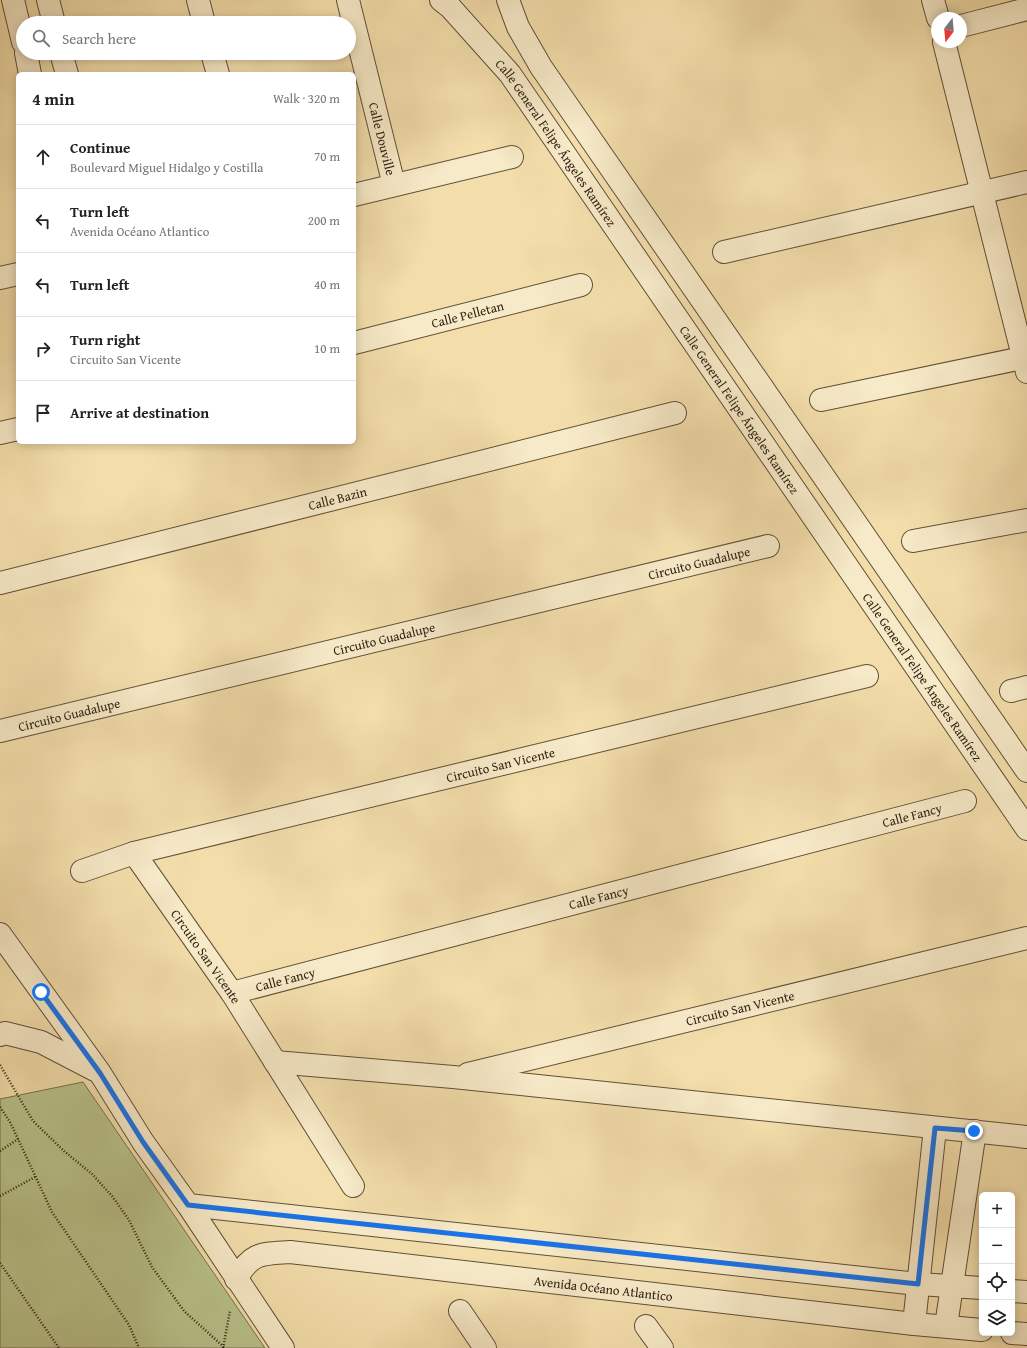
<!DOCTYPE html>
<html lang="en">
<head>
<meta charset="utf-8">
<style>
	:root { --surface:#fff; --page:#f6f6f6; --text:#222; --muted:#767676; --line:#e0e0e0 }
	body { margin:0; font-family:"Gentium Book Plus",serif; background:var(--page); color:var(--text) }
	.controls { position:absolute; right:12px; bottom:12px; display:grid; overflow:hidden; border-radius:6px; box-shadow:0 2px 10px #0003 }
	.controls button { width:36px; height:36px; display:grid; place-items:center; padding:0; border:0; border-bottom:1px solid var(--line); background:var(--surface); color:var(--text); font:20px sans-serif }
	.compass { position:absolute; left:931px; top:12px; width:36px; height:36px; border-radius:50%; background:var(--surface); box-shadow:0 2px 10px #0003; rotate:196deg }
	.stop { position:absolute; width:12px; height:12px; margin:-9px; border:3px solid #1a73e8; border-radius:50%; background:#fff }
	.stop.end { background:#1a73e8; border-color:#fff; box-shadow:0 1px 4px #0008 }
	.list { margin:0; padding:0; list-style:none }
	h2 { display:flex; justify-content:space-between; align-items:center; height:52px; margin:0; padding:0 16px; font-size:17px }
	h2 small { font-size:13px; font-weight:400; color:var(--muted) }
	.list li { display:grid; grid-template-columns:26px 1fr auto; gap:12px; align-items:center; box-sizing:border-box; height:64px; padding:0 16px; border-top:1px solid var(--line) }
	.list b { display:block; font-size:15px; white-space:nowrap }
	.list p { margin:0; font-size:13px; white-space:nowrap; color:var(--muted) }
	.list em { font-size:13px; font-style:normal; color:var(--muted) }
	.icon { flex:none; width:22px; height:22px; fill:none; stroke:currentColor; stroke-width:2; stroke-linecap:round; stroke-linejoin:round }
	.map { position:relative; flex:none; width:1027px; height:1348px; overflow:hidden }
	.search { position:absolute; background:var(--surface); box-shadow:0 2px 10px #0003; left:16px; top:16px; width:340px; height:44px; display:flex; align-items:center; gap:10px; box-sizing:border-box; padding:0 14px; border-radius:22px; color:var(--muted); font-size:15px }
	.panel { position:absolute; background:var(--surface); box-shadow:0 2px 10px #0003; left:16px; top:72px; width:340px; height:372px; border-radius:6px }
	.map>svg:first-child { display:block }
	.green { fill:#b9c28b; stroke:#74714e }
	.lines { fill:none; stroke-linecap:round; stroke-linejoin:round }
	.minor-casing { stroke:#615038; stroke-width:24 }
	.tertiary-casing { stroke:#615038; stroke-width:24 }
	.path { stroke:#302012; stroke-width:2.5; stroke-dasharray:1 2; stroke-linecap:butt }
	.minor { stroke:#f7eac8; stroke-width:22 }
	.tertiary { stroke:#f7eac8; stroke-width:22 }
	.route { stroke:#1a73e8; stroke-width:5 }
	.labels { text-anchor:middle; dominant-baseline:central; stroke-width:3; stroke-linejoin:round; paint-order:stroke }
	.street-label { font-size:13px; fill:#302012; stroke:#f7eac8 }
</style>
</head>
<body>
<div class="map">
<svg width="1027" height="1348" viewBox="0 0 1027 1348">
	<rect width="100%" height="100%" fill="#f3deab"/>
	<filter id="stains"><feTurbulence type="fractalNoise" baseFrequency=".005" numOctaves="4"/><feColorMatrix values="0 0 0 0 .2 0 0 0 0 .09 0 0 0 0 .02 0 0 0 .5 -.17"/></filter>
	<radialGradient id="worn" r=".72"><stop offset=".6" stop-color="#630" stop-opacity="0"/><stop offset="1" stop-color="#630" stop-opacity=".3"/></radialGradient>
	<!-- green -->
	<path class="green" d="M83,1082L265,1348H0V1099Z"/>
	<g class="lines">
		<!-- minor casing -->
		<g class="minor-casing">
			<g id="minor">
				<path d="M13,0L23,42"/>
				<path d="M48,0L54,23"/>
				<path d="M198,0L204,23"/>
				<path id="s1" d="M348,0L394,185"/>
				<path d="M933,0L938,18"/>
				<path d="M961,26L1027,9"/>
				<path d="M944,42L1027,372"/>
				<path d="M26,53L30,74"/>
				<path d="M61,53L67,74"/>
				<path d="M212,53L218,74"/>
				<path d="M354,195L512,157"/>
				<path d="M724,252L1027,182"/>
				<path d="M0,278L18,274"/>
				<path id="s2" d="M354,343L581,285"/>
				<path d="M821,400L1027,357"/>
				<path d="M0,433L18,429"/>
				<path d="M913,541L1027,520"/>
				<path id="s3" d="M0,583L675,413"/>
				<path d="M1011,691L1027,687"/>
				<path id="s4" d="M0,731L768,546"/>
				<path id="s5" d="M134,853L232,993L353,1186"/>
				<path id="s6" d="M82,871L134,853L867,676"/>
				<path id="s7" d="M232,993L965,801"/>
				<path d="M275,1062L453,1077L1027,1137"/>
				<path id="s8" d="M468,1074L1027,938"/>
				<path d="M460,1311L485,1348"/>
				<path d="M914,1324L935,1128"/>
				<path d="M646,1326L662,1348"/>
				<path d="M946,1326L975,1131"/>
			</g>
		</g>
		<!-- tertiary casing -->
		<g class="tertiary-casing">
			<g id="tertiary">
				<path id="s9" d="M441,0L450,7L510,74L1027,829"/>
				<path d="M508,0L518,27L541,67L1027,771"/>
				<path d="M0,934L100,1073L143,1142L188,1205L283,1348"/>
				<path d="M0,1035L5,1033L41,1042L95,1070"/>
				<path d="M188,1205L918,1284L982,1288"/>
				<path id="s10" d="M236,1279C252,1252 261,1254 290,1252L914,1324L982,1330"/>
				<path d="M1012,1291L1027,1292"/>
				<path d="M1012,1333L1027,1334"/>
			</g>
		</g>
		<!-- path -->
		<g class="path">
			<path d="M0,1065L33,1121L64,1151L92,1174L112,1196L129,1220L152,1267L184,1311L225,1348"/>
			<path d="M0,1107L10,1122L18,1139L52,1212L129,1325L139,1348"/>
			<path d="M0,1151L18,1139"/>
			<path d="M0,1196L35,1177"/>
			<path d="M0,1263L59,1348"/>
			<path d="M223,1348L230,1311"/>
		</g>
		<!-- minor -->
		<use href="#minor" class="minor"/>
		<!-- tertiary -->
		<use href="#tertiary" class="tertiary"/>
	</g>
	<g class="lines">
		<!-- route -->
		<path class="route" d="M41,992L100,1073L143,1142L188,1205L918,1284L935,1128L974,1131"/>
	</g>
	<g class="labels">
		<!-- street labels -->
		<g class="street-label">
			<text stroke="none"><textPath href="#s1" startOffset="143">Calle Douville</textPath></text>
			<text stroke="none"><textPath href="#s9" startOffset="184">Calle General Felipe Ángeles Ramírez</textPath></text>
			<text stroke="none"><textPath href="#s2" startOffset="117">Calle Pelletan</textPath></text>
			<text stroke="none"><textPath href="#s9" startOffset="508">Calle General Felipe Ángeles Ramírez</textPath></text>
			<text stroke="none"><textPath href="#s3" startOffset="348">Calle Bazin</textPath></text>
			<text stroke="none"><textPath href="#s4" startOffset="719">Circuito Guadalupe</textPath></text>
			<text stroke="none"><textPath href="#s4" startOffset="395">Circuito Guadalupe</textPath></text>
			<text stroke="none"><textPath href="#s9" startOffset="832">Calle General Felipe Ángeles Ramírez</textPath></text>
			<text stroke="none"><textPath href="#s4" startOffset="71">Circuito Guadalupe</textPath></text>
			<text stroke="none"><textPath href="#s6" startOffset="432">Circuito San Vicente</textPath></text>
			<text stroke="none"><textPath href="#s7" startOffset="703">Calle Fancy</textPath></text>
			<text stroke="none"><textPath href="#s7" startOffset="379">Calle Fancy</textPath></text>
			<text stroke="none"><textPath href="#s5" startOffset="126">Circuito San Vicente</textPath></text>
			<text stroke="none"><textPath href="#s7" startOffset="55">Calle Fancy</textPath></text>
			<text stroke="none"><textPath href="#s8" startOffset="280">Circuito San Vicente</textPath></text>
			<text stroke="none"><textPath href="#s10" startOffset="380">Avenida Océano Atlantico</textPath></text>
		</g>
	</g>
	<rect width="100%" height="100%" filter="url(#stains)"/>
	<rect width="100%" height="100%" fill="url(#worn)"/>
</svg>
<div class="controls">
<button>+</button>
<button>−</button>
<button><svg class="icon" aria-label="locate" viewBox="0 0 24 24"><circle cx="12" cy="12" r="6"/><path d="M12 2v4M12 18v4M2 12h4M18 12h4"/></svg></button>
<button><svg class="icon" aria-label="layers" viewBox="0 0 24 24"><path d="M12 4l9 5-9 5-9-5zM3 14l9 5 9-5"/></svg></button>
</div>
<svg class="compass" viewBox="-18 -18 36 36"><path d="M0-13l5 13h-10z" fill="#e53935"/><path d="M0 13l5-13h-10z" fill="#767676"/></svg>
<div class="stop" style="left:41px;top:992px"></div>
<div class="stop end" style="left:974px;top:1131px"></div>
<div class="search"><svg class="icon" aria-label="search" viewBox="0 0 24 24"><circle cx="10" cy="10" r="6"/><path d="M15 15l6 6"/></svg>Search here</div>
<section class="panel">
<h2>4 min<small>Walk · 320 m</small></h2>
<ul class="list">
<li><svg class="icon" aria-label="ahead" viewBox="0 0 24 24"><path d="M12 20V5M6 11l6-6 6 6"/></svg><div><b>Continue</b><p>Boulevard Miguel Hidalgo y Costilla</p></div><em>70 m</em></li>
<li><svg class="icon" aria-label="left" viewBox="0 0 24 24"><path d="M17 20v-9H6M10 6l-5 5 5 5"/></svg><div><b>Turn left</b><p>Avenida Océano Atlantico</p></div><em>200 m</em></li>
<li><svg class="icon" aria-label="left" viewBox="0 0 24 24"><path d="M17 20v-9H6M10 6l-5 5 5 5"/></svg><div><b>Turn left</b></div><em>40 m</em></li>
<li><svg class="icon" aria-label="right" viewBox="0 0 24 24"><path d="M7 20v-9h11M14 6l5 5-5 5"/></svg><div><b>Turn right</b><p>Circuito San Vicente</p></div><em>10 m</em></li>
<li><svg class="icon" aria-label="arrive" viewBox="0 0 24 24"><path d="M6 21V4h12l-3 4 3 4H6"/></svg><div><b>Arrive at destination</b></div></li>
</ul>
</section>
</div>
</body>
</html>
